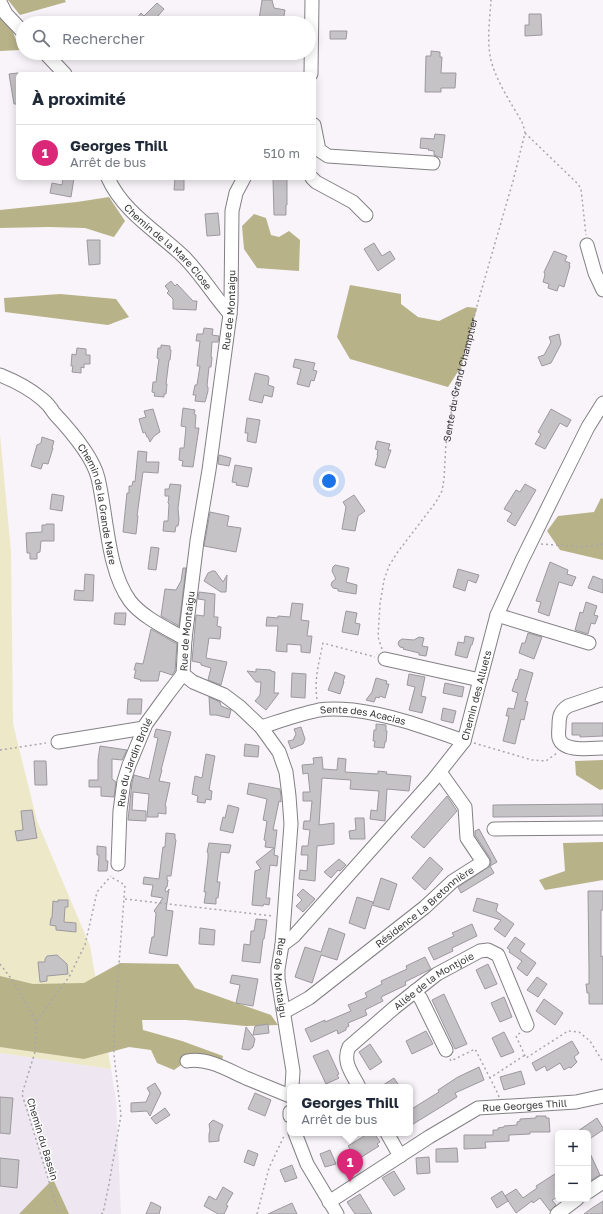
<!DOCTYPE html>
<html lang="fr">
<head>
<meta charset="utf-8">
<style>
	:root { --surface:#fff; --page:#f2f2f3; --text:#1f2937; --muted:#747a83; --line:#e0e1e3; --accent:#db2777 }
	body { margin:0; font-family:"Golos Text",sans-serif; background:var(--page); color:var(--text) }
	.controls { position:absolute; right:12px; bottom:12px; display:grid; overflow:hidden; border-radius:6px; box-shadow:0 2px 10px #0003 }
	.controls button { width:36px; height:36px; display:grid; place-items:center; padding:0; border:0; border-bottom:1px solid var(--line); background:var(--surface); color:var(--text); font:20px sans-serif }
	.you { position:absolute; left:329px; top:481px; width:14px; height:14px; margin:-10px; border:3px solid #fff; border-radius:50%; background:#1a73e8; box-shadow:0 0 0 6px #1a73e833 }
	.badge { display:grid; place-items:center; width:26px; height:26px; border-radius:50%; background:var(--accent); color:#fff; font-size:13px; font-weight:700 }
	.pin { position:absolute; translate:-50% -33px; filter:drop-shadow(0 1px 2px #0008) }
	.pin::after { content:''; position:absolute; top:21px; width:14px; height:12px; background:inherit; clip-path:polygon(0 0,100% 0,50% 100%) }
	.popup { position:absolute; left:287px; top:1084px; width:126px; height:52px; box-sizing:border-box; display:grid; place-content:center; border-radius:6px; background:var(--surface); filter:drop-shadow(0 1px 3px #0005); font-size:13px; white-space:nowrap; color:var(--muted) }
	.popup b { font-size:15px; color:var(--text) }
	.popup::after { content:''; position:absolute; left:50%; top:100%; margin-left:-8px; border:8px solid transparent; border-top-color:var(--surface) }
	.list { margin:0; padding:0; list-style:none }
	h2 { display:flex; justify-content:space-between; align-items:center; height:52px; margin:0; padding:0 16px; font-size:17px }
	h2 small { font-size:13px; font-weight:400; color:var(--muted) }
	.list li { display:grid; grid-template-columns:26px 1fr auto; gap:12px; align-items:center; box-sizing:border-box; height:56px; padding:0 16px; border-top:1px solid var(--line) }
	.list b { display:block; font-size:15px; white-space:nowrap }
	.list p { margin:0; font-size:13px; white-space:nowrap; color:var(--muted) }
	.list em { font-size:13px; font-style:normal; color:var(--muted) }
	.icon { flex:none; width:22px; height:22px; fill:none; stroke:currentColor; stroke-width:2; stroke-linecap:round; stroke-linejoin:round }
	.map { position:relative; flex:none; width:603px; height:1214px; overflow:hidden }
	.search { position:absolute; background:var(--surface); box-shadow:0 2px 10px #0003; left:16px; top:16px; width:300px; height:44px; display:flex; align-items:center; gap:10px; box-sizing:border-box; padding:0 14px; border-radius:22px; color:var(--muted); font-size:15px }
	.panel { position:absolute; background:var(--surface); box-shadow:0 2px 10px #0003; left:16px; top:72px; width:300px; height:108px; border-radius:6px }
	.map>svg:first-child { display:block }
	.built { fill:#eee6f1 }
	.green { fill:#ede8c7 }
	.forest { fill:#b8b289 }
	.building { fill:#c6c3c7; stroke:#9c999e }
	.lines { fill:none; stroke-linecap:round; stroke-linejoin:round }
	.minor-casing { stroke:#838084; stroke-width:15 }
	.path { stroke:#a9a7aa; stroke-width:1.5; stroke-dasharray:2 3; stroke-linecap:butt }
	.minor { stroke:#fff; stroke-width:13 }
	.labels { text-anchor:middle; dominant-baseline:central; stroke-width:3; stroke-linejoin:round; paint-order:stroke }
	.street-label { font-size:10px; fill:#383739; stroke:#fff }
</style>
</head>
<body>
<div class="map">
<svg width="603" height="1214" viewBox="0 0 603 1214">
	<rect width="100%" height="100%" fill="#f8f4f9"/>
	<!-- built -->
	<path class="built" d="M0,1053L111,1069L116,1100L121,1214H0Z"/>
	<!-- green -->
	<path class="green" d="M0,434L11,552L13,724L37,821L90,946L111,1069L0,1053Z"/>
	<!-- forest -->
	<g class="forest">
		<path d="M8,0H65L66,2L20,15Z"/>
		<path d="M5,12L20,50L0,51V13Z"/>
		<path d="M109,197L125,221L114,237L107,235L85,228L48,227L0,228V210L77,202Z"/>
		<path d="M254,214L266,218L271,235L279,237L289,231L300,240L299,271L257,268L244,249L242,226Z"/>
		<path d="M350,285L401,294V304L418,317L439,321L467,307L477,308L461,367L448,387L350,359L337,337Z"/>
		<path d="M60,294L116,299L129,317L108,325L5,312L4,298Z"/>
		<path d="M601,498L603,499V560L560,550L547,531L558,516L594,512Z"/>
		<path d="M603,760V789L600,790L576,775L575,761Z"/>
		<path d="M603,842V880L545,890L539,880L565,871L563,843Z"/>
		<path d="M120,963L178,964L195,988L271,1015L278,1025L245,1026L186,1020H142L143,1030L182,1041L223,1056L220,1069L184,1063L174,1070L157,1063L151,1050L129,1047L84,1059L0,1047V976L33,984L84,983Z"/>
		<path d="M53,1179L69,1214H19Z"/>
	</g>
	<!-- building -->
	<g class="building">
		<path d="M262,0H272L274,8L285,10L283,21L271,18L270,22L259,20Z"/>
		<path d="M157,3L164,9L152,23H138L139,21L136,19L141,13L144,16Z"/>
		<path d="M529,14H541L542,35L525,36V25H529Z"/>
		<path d="M330,31H347L346,39H330Z"/>
		<path d="M431,51L440,52V57H442L441,73H456L455,88H441V92H425L426,56H431Z"/>
		<path d="M18,73V104H14L9,74Z"/>
		<path d="M435,134L445,135L442,158L434,155V151L428,150L429,149L420,148L421,138L434,139Z"/>
		<path d="M63,178H74L71,197L50,193L52,183L62,185Z"/>
		<path d="M175,178H184V190H174Z"/>
		<path d="M273,179H287V205H286V215H274Z"/>
		<path d="M218,213L220,235L207,236L205,214Z"/>
		<path d="M87,240H100V264L89,265Z"/>
		<path d="M374,243L382,256L390,251L395,259L378,271L364,249Z"/>
		<path d="M554,251L567,256L565,261L570,263L569,266H570L564,287L559,285L557,291L548,288L549,284L543,282L545,275L544,272Z"/>
		<path d="M171,281L175,286L177,284L193,301H197L196,310L173,309V299L167,293L169,291L165,286Z"/>
		<path d="M204,328L213,329L212,335L219,336L218,342H212L211,357H212L211,367H209L207,386L208,387V391L205,402L195,401L196,395H193L195,385H197L200,366H197L200,341H196L197,334H203Z"/>
		<path d="M559,334L561,344L551,363L542,366L538,357L544,355L549,346L551,342L549,337Z"/>
		<path d="M161,345L170,346V350H171L170,360H169L166,384H167L166,394H164V397L154,396L155,393L152,392L153,382H156L158,366L159,359L157,358L158,348H161Z"/>
		<path d="M77,348L86,349V355H90V364H84V368L81,367V373L72,372L73,366H71L72,354L76,355Z"/>
		<path d="M295,359L315,363L313,370L317,371L314,381L311,380L309,387L297,384L301,369L293,367Z"/>
		<path d="M255,373L268,376L269,378L268,385L274,387L272,397L264,395L262,403L249,400Z"/>
		<path d="M183,408L195,410L194,414L196,415L195,428H199L193,467L182,466L183,461L179,460L180,448H184L186,427L181,426Z"/>
		<path d="M153,409L160,432L154,436L150,442L148,437H147L145,432L143,433L139,419L146,417L144,411Z"/>
		<path d="M551,409L571,420L567,427L560,423L545,449L535,444L541,434L538,432Z"/>
		<path d="M247,418L260,420L256,443L247,441L248,433H245Z"/>
		<path d="M42,437L54,441L52,448H53L48,464L43,463L41,469L31,466L37,445L41,443Z"/>
		<path d="M377,441L390,444L388,450H391L385,468L375,465L378,455H377L378,450L375,449Z"/>
		<path d="M138,451L147,452L146,462H159L158,473L143,472L137,516H138L136,534L123,532L127,493H129V486H132L133,481L135,482Z"/>
		<path d="M219,455L231,458L229,466L218,464Z"/>
		<path d="M235,465L252,468L248,487L236,485L237,483L232,482Z"/>
		<path d="M170,484L181,485L178,508L179,520L178,526H176L175,532L163,531L164,521H168L169,504L168,503L169,496H165V489H169Z"/>
		<path d="M525,484L536,490L515,526L507,521L512,513L504,509L516,490L520,492Z"/>
		<path d="M52,494L64,496L62,511L50,509Z"/>
		<path d="M354,495L365,511L358,516L355,531L342,529L346,507L343,502Z"/>
		<path d="M210,512L229,516L227,526L241,528L236,552L204,546Z"/>
		<path d="M46,524H54V541H41L40,552L37,553V559H30V553H27L26,533L42,532V525H46Z"/>
		<path d="M151,547L159,548L156,570L148,569Z"/>
		<path d="M550,562L568,570L567,574L576,577L572,586L559,582L549,616L538,612L541,602L536,601Z"/>
		<path d="M335,565L349,568L346,582L357,585L356,594L338,591V589L333,588L331,585L332,582L336,579L332,571L333,567Z"/>
		<path d="M183,568H186L179,626L161,616L165,589L176,590L181,581Z"/>
		<path d="M458,569L479,575L476,583L468,580L465,591L453,587Z"/>
		<path d="M212,571H215L223,582L227,575L226,592H221L204,581L208,573Z"/>
		<path d="M85,574L94,575L93,601L74,600L75,590L84,591Z"/>
		<path d="M593,576L603,580V593L588,588Z"/>
		<path d="M199,592L215,594L214,617H218L217,626L221,627L220,639L209,638L206,658L227,662L221,685L208,680L211,668L201,665V663L192,661L196,615L204,616L205,600L198,599Z"/>
		<path d="M586,602L597,606L594,615L598,616L595,624L591,623L588,634L575,630L580,612L583,613Z"/>
		<path d="M292,603L303,604L301,620L309,621L307,636H312L310,653L301,652V645L287,644V652L276,651L278,626H266L267,617L278,618V616L290,617Z"/>
		<path d="M346,611L357,613L355,623L360,624L358,635L342,632Z"/>
		<path d="M115,613H126L125,625L114,624Z"/>
		<path d="M151,629L177,644L175,671L172,675L160,671L158,681H140L141,680L134,678L136,670H134L136,663L143,664Z"/>
		<path d="M528,633L542,637L534,659L519,653L522,643H525Z"/>
		<path d="M465,636L474,638L472,645H471L467,658L455,655L458,642L464,643Z"/>
		<path d="M419,637L424,638L422,646L428,647L426,656L419,655V653L403,649L404,648L400,647L398,644L399,641L402,639L414,640Z"/>
		<path d="M256,669L271,670V671L275,672L274,693H279L266,710L255,701L260,695L261,682H256L247,671L256,672Z"/>
		<path d="M520,669L533,673L525,701L528,702L524,720L521,719L515,744L503,741L509,716H506L508,708L514,709L518,693L512,691L516,679L517,680Z"/>
		<path d="M335,672L345,676L343,682H344L340,694L328,690Z"/>
		<path d="M292,673L306,674L305,698L291,697Z"/>
		<path d="M409,674L425,677L421,696L426,697L422,713L409,710L415,687L407,685Z"/>
		<path d="M376,678L387,681L386,684H389L385,698L380,696L379,698L376,697L374,702L366,700L372,692Z"/>
		<path d="M445,683L464,687L462,697L443,693Z"/>
		<path d="M209,697L220,702L221,706L231,710L229,718L216,715H210Z"/>
		<path d="M128,699H142L141,714H127Z"/>
		<path d="M443,708L456,711L453,723L441,720Z"/>
		<path d="M572,723H603V736L580,737V735H572Z"/>
		<path d="M376,724L386,725V731H387L386,742H385L384,748L374,747L375,741H373L374,730H376Z"/>
		<path d="M301,727L305,739L303,744L291,749L288,741L293,740L296,734L294,729Z"/>
		<path d="M156,729L171,732L161,770H162L159,781L170,783L165,806H166V814L158,813V817H147L149,794L133,792L132,810L146,811V821L128,820L132,783L134,775L149,779L158,738L154,737Z"/>
		<path d="M245,744L259,746L258,757L244,756Z"/>
		<path d="M100,746L127,750L122,760L112,759V779L116,782L114,797L101,796V787H89V780H98V760Z"/>
		<path d="M206,754L215,756L209,790L212,791L211,800L206,799L205,803L197,802L198,796L192,794L195,776L202,778Z"/>
		<path d="M322,757L323,769L337,770L338,758L346,759L345,772L378,774V771L387,772L386,774L411,776L409,791L387,789L385,821L370,819L371,810L377,811L379,791L350,789L351,780L322,778L319,825L334,823V844L317,846L315,881L299,879L300,870L307,871L308,855H301L302,846H308L310,830L303,829L304,821H310L312,801H303V792H310L308,773L303,774L302,765L314,764L313,758Z"/>
		<path d="M34,761H46L47,785H35Z"/>
		<path d="M249,783L280,789L281,797V802L279,801L273,830H277L274,855L278,856L277,866L270,865L266,898H270L269,905L264,904L263,906L252,905L255,871L261,869L256,862L274,848L265,847L266,841L264,840L267,821L263,820L267,799L247,794Z"/>
		<path d="M447,796L457,811L424,848L411,837Z"/>
		<path d="M603,804V816L493,817V805Z"/>
		<path d="M228,805L239,808L233,833L220,830L223,817L225,818Z"/>
		<path d="M32,810L37,838L17,841L15,831L23,830L21,811Z"/>
		<path d="M355,818H364L365,839H350L349,831L356,830Z"/>
		<path d="M479,829L497,862L490,866L491,862L490,858L475,835V831Z"/>
		<path d="M166,833L175,834V839L176,840L171,876H167V880H168L167,887H166L165,891L167,892L169,889L166,910L173,911L167,956L149,953L152,937H154L156,913L154,911L163,898L151,896L153,885L143,884L144,877L159,879L162,854L163,847H165Z"/>
		<path d="M209,843L231,845L229,853L221,852L217,882H220L218,898H216V904L204,903L206,892H204L208,858V853L207,852Z"/>
		<path d="M97,846L106,847V861H108L107,871H98L99,855H97Z"/>
		<path d="M430,857L443,869L425,890L412,878Z"/>
		<path d="M339,859L346,865L340,871L338,870L331,878L324,872Z"/>
		<path d="M490,866L494,873L461,893L458,887Z"/>
		<path d="M381,878L397,884L389,910L372,905L365,929L349,923L357,897L373,902V904Z"/>
		<path d="M303,889L315,899L303,912L296,906L302,900L297,895Z"/>
		<path d="M588,891H603V910H601V957L603,956V1004H589V993H587L586,984H589V969Z"/>
		<path d="M477,898L498,904L496,911L514,924L505,937L494,929L501,920L473,911Z"/>
		<path d="M58,900H68V907H65L64,922L76,923V932L56,930V926L50,925L51,918H52L53,901L58,902Z"/>
		<path d="M256,919L267,920L264,939H263L260,963L242,961L244,944L250,945L251,931H254Z"/>
		<path d="M472,924L477,936L452,948L453,951L434,960L428,948L454,936L452,933Z"/>
		<path d="M200,928L215,930L214,945L199,944Z"/>
		<path d="M329,928L345,934L337,960L321,955L312,983L295,977L305,947L321,952Z"/>
		<path d="M515,937L525,944L520,951L536,963L527,976L517,968L522,961L509,952L510,950L507,948Z"/>
		<path d="M57,955L67,964L68,974L47,976V981L40,982L38,962H45V959L47,956Z"/>
		<path d="M425,957L431,969L405,982L406,985L381,997L383,1001L365,1010L367,1015L348,1023L349,1026L346,1028V1030L338,1034L337,1030L311,1042L305,1029L325,1020V1022L351,1011L348,1005L367,997L365,993L382,984L381,981L407,969L406,966Z"/>
		<path d="M488,964L497,984L485,989L476,970Z"/>
		<path d="M232,975L258,979L253,1006L236,1003L240,985L230,983Z"/>
		<path d="M537,977L547,984L538,997L527,990Z"/>
		<path d="M444,994L467,1044L455,1049L432,1000Z"/>
		<path d="M504,997L512,1017L500,1022L491,1003Z"/>
		<path d="M544,999L563,1013L555,1025L536,1011Z"/>
		<path d="M268,1024L269,1033L253,1035L255,1026Z"/>
		<path d="M246,1027L255,1039L253,1047L249,1050L242,1049Z"/>
		<path d="M426,1031L433,1044L412,1054L406,1041Z"/>
		<path d="M504,1032L514,1052L501,1057L492,1038Z"/>
		<path d="M572,1041L579,1053L574,1057L577,1062L571,1068L569,1067L564,1070L560,1063L547,1071L545,1066L536,1071L532,1063Z"/>
		<path d="M370,1044L382,1062L370,1070L359,1052Z"/>
		<path d="M328,1050L339,1074L337,1075L339,1078L326,1084L313,1056Z"/>
		<path d="M479,1067L484,1080L455,1093L457,1097L410,1126V1110L439,1092L438,1090L458,1077Z"/>
		<path d="M521,1071L525,1084L504,1090L500,1077Z"/>
		<path d="M394,1078L400,1087H380Z"/>
		<path d="M155,1083L161,1093L150,1116L147,1111L131,1112V1103L146,1102L150,1093L147,1088Z"/>
		<path d="M255,1093L271,1100L265,1116L248,1109Z"/>
		<path d="M0,1097L13,1098L10,1134L0,1133Z"/>
		<path d="M165,1108L170,1115L156,1124L151,1118Z"/>
		<path d="M536,1116H546V1118H549L550,1132H530V1134L509,1135V1141L485,1142L486,1148L464,1149V1135H493V1130H498V1128L504,1127V1126L517,1125V1122L520,1121V1119L536,1118Z"/>
		<path d="M597,1118L603,1128V1130L591,1138L588,1133H575Z"/>
		<path d="M213,1120L223,1125L219,1136V1141L209,1142V1134L210,1130L209,1124Z"/>
		<path d="M369,1133H374L380,1142L377,1144L379,1146L360,1158L359,1156L356,1158L348,1146Z"/>
		<path d="M457,1148L458,1162H436V1149Z"/>
		<path d="M588,1149L600,1175L588,1182Z"/>
		<path d="M248,1150L258,1154L254,1166L244,1162Z"/>
		<path d="M330,1150L336,1164L325,1167L320,1154Z"/>
		<path d="M429,1157L430,1173L417,1174L416,1158Z"/>
		<path d="M0,1158L19,1160L17,1188L0,1186Z"/>
		<path d="M292,1165L297,1178L285,1182L280,1170Z"/>
		<path d="M394,1171L405,1189L394,1196L382,1178Z"/>
		<path d="M558,1172V1190L555,1185L558,1190V1197L552,1200L556,1205L550,1211L540,1198L533,1203L532,1201L516,1213L505,1196L516,1189L523,1198L537,1188L536,1186Z"/>
		<path d="M223,1187L233,1193L226,1205L228,1206L224,1214H218L204,1206L209,1196L216,1200Z"/>
		<path d="M502,1191L508,1201L497,1208L491,1198Z"/>
		<path d="M360,1194L372,1214H355L347,1202Z"/>
		<path d="M603,1201V1214H584L592,1208Z"/>
		<path d="M151,1202L161,1207L159,1214H146Z"/>
		<path d="M292,1203L297,1214H268Z"/>
	</g>
	<g class="lines">
		<!-- minor casing -->
		<g class="minor-casing">
			<g id="minor">
				<path d="M0,2L6,14L23,32"/>
				<path d="M45,53L65,74"/>
				<path d="M311,74L312,0"/>
				<path d="M314,125L319,150L328,156L433,163"/>
				<path id="s2" d="M108,178C123,212 158,232 184,257C201,274 214,296 230,314"/>
				<path d="M312,178L316,182L353,202L366,215"/>
				<path d="M587,245L595,273L603,290"/>
				<path id="s3" d="M0,375C15,381 30,389 42,399C47,403 51,408 54,413C69,429 93,457 98,478C107,515 107,570 130,601C142,617 168,629 185,639"/>
				<path d="M497,615L589,643"/>
				<path d="M385,659L480,680"/>
				<path id="s4" d="M183,674L185,639L197,541L209,470L230,314L231,301L232,211L236,193L244,178"/>
				<path id="s5" d="M183,674L193,682L224,695L240,707L261,727L279,752L286,772L289,796L291,824L282,945L278,969V979L293,1071L292,1087"/>
				<path d="M603,694L568,706C560,711 559,717 559,725C559,729 558,734 559,738C563,753 592,748 603,748"/>
				<path id="s6" d="M261,727C280,721 300,714 319,710C330,708 342,709 353,710C392,715 427,728 464,741"/>
				<path d="M58,742L144,728"/>
				<path d="M494,829L603,828"/>
				<path id="s7" d="M118,864L120,811L124,781L129,765L146,724L167,695L183,674"/>
				<path id="s8" d="M282,945L294,936L434,779L464,741L497,615L522,560L561,481L588,427L603,403"/>
				<path d="M415,991L421,999L446,1050"/>
				<path id="s9" d="M284,1012L309,998L425,907L453,881L483,862L467,838L465,807L440,772"/>
				<path d="M187,1061C207,1057 228,1070 246,1078C261,1084 275,1090 290,1096"/>
				<path id="s10" d="M359,1087C352,1073 342,1062 349,1047L394,1008L437,974L480,951L488,950L498,955L527,1025"/>
				<path d="M290,1112V1116"/>
				<path d="M295,1133L307,1164L337,1214"/>
				<path d="M387,1133L400,1156"/>
				<path d="M588,1192L603,1182"/>
				<path id="s11" d="M329,1202L429,1137L478,1108L576,1102L603,1096"/>
				<path d="M557,1214L577,1199"/>
			</g>
		</g>
		<!-- path -->
		<g class="path">
			<path d="M525,133L578,184L581,189L586,235"/>
			<path d="M541,544L585,547L603,544"/>
			<path id="s1" d="M382,649L378,637L380,604L384,580L389,566L397,553L436,502L442,491L444,479L446,443L455,391L478,302L513,181L525,133L524,128L522,122C511,103 493,76 490,55C487,38 490,18 491,0"/>
			<path d="M317,699C314,680 319,662 323,643L375,657"/>
			<path d="M474,743L532,760L546,761L557,753"/>
			<path d="M0,750L46,743"/>
			<path d="M125,899L273,916"/>
			<path d="M0,964L16,985L36,1022L69,977L85,945L97,892L111,876"/>
			<path d="M36,1022L35,1052L22,1094L59,1214"/>
			<path d="M520,1033L516,1036L526,1058L568,1031L579,1032L590,1041L603,1062"/>
			<path d="M450,1059L451,1061L475,1049L490,1078"/>
			<path d="M499,1097L498,1094L490,1078L525,1055"/>
			<path d="M101,1214L103,1213L109,1184L121,1115L114,1055V1029L125,885L111,877"/>
			<path d="M257,1214L269,1168L284,1136"/>
		</g>
		<!-- minor -->
		<use href="#minor" class="minor"/>
	</g>
	<g class="labels">
		<!-- street labels -->
		<g class="street-label">
			<text stroke="none"><textPath href="#s2" startOffset="92">Chemin de la Mare Close</textPath></text>
			<text stroke="none"><textPath href="#s4" startOffset="367">Rue de Montaigu</textPath></text>
			<text stroke="none"><textPath href="#s1" startOffset="290">Sente du Grand Champtier</textPath></text>
			<text stroke="none"><textPath href="#s3" startOffset="171">Chemin de la Grande Mare</textPath></text>
			<text stroke="none"><textPath href="#s4" startOffset="43">Rue de Montaigu</textPath></text>
			<text stroke="none"><textPath href="#s8" startOffset="321">Chemin des Alluets</textPath></text>
			<text stroke="none"><textPath href="#s6" startOffset="105">Sente des Acacias</textPath></text>
			<text stroke="none"><textPath href="#s7" startOffset="104">Rue du Jardin Brûlé</textPath></text>
			<text stroke="none"><textPath href="#s9" startOffset="176">Résidence La Bretonnière</textPath></text>
			<text stroke="none"><textPath href="#s5" startOffset="354">Rue de Montaigu</textPath></text>
			<text stroke="none"><textPath href="#s10" startOffset="151">Allée de la Montjoie</textPath></text>
			<text stroke="none"><textPath href="#s11" startOffset="223">Rue Georges Thill</textPath></text>
			<text transform="translate(43 1139) rotate(73)">Chemin du Bassin</text>
		</g>
	</g>
</svg>
<div class="controls">
<button>+</button>
<button>−</button>
</div>
<div class="you"></div>
<div class="pin badge" style="left:350px;top:1182px">1</div>
<div class="popup"><b>Georges Thill</b>Arrêt de bus</div>
<div class="search"><svg class="icon" aria-label="search" viewBox="0 0 24 24"><circle cx="10" cy="10" r="6"/><path d="M15 15l6 6"/></svg>Rechercher</div>
<section class="panel">
<h2>À proximité<small></small></h2>
<ul class="list">
<li><span class="badge">1</span><div><b>Georges Thill</b><p>Arrêt de bus</p></div><em>510 m</em></li>
</ul>
</section>
</div>
</body>
</html>
